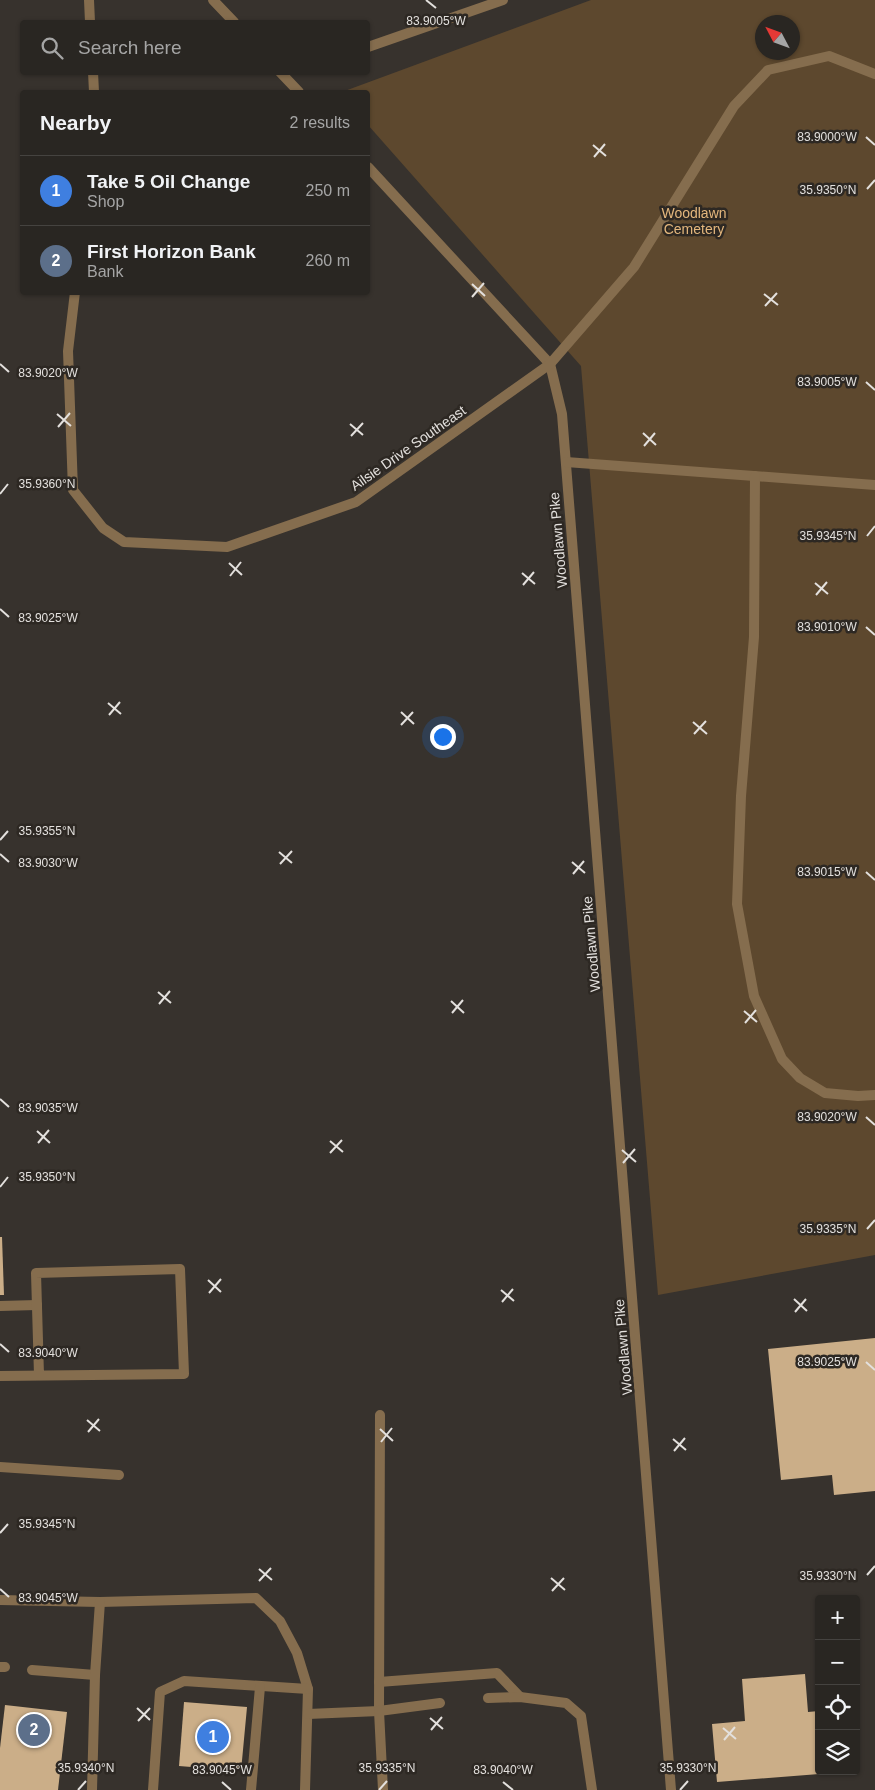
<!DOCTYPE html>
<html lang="en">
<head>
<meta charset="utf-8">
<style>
	:root { --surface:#292622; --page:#35322f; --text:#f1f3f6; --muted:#a5a5a5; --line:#454340; --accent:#bca0f2 }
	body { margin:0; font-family:Helvetica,sans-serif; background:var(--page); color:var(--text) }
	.controls { position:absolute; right:15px; bottom:15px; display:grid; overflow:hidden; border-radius:5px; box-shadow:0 1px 4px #0004 }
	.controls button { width:45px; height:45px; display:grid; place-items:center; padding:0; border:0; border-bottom:1px solid var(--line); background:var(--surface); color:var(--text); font:25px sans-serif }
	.compass { position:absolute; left:755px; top:15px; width:45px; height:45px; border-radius:50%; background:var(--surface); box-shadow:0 1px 4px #0004; rotate:311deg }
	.you { position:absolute; left:442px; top:736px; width:18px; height:18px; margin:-12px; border:4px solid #fff; border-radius:50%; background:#1a73e8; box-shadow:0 0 0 8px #1a73e833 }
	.badge { display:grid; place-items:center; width:32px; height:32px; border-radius:50%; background:var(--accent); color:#fff; font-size:16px; font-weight:700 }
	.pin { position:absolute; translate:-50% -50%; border:2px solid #fff; box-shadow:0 1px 5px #0006 }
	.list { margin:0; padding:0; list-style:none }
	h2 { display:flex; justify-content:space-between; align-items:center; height:65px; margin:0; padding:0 20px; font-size:21px }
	h2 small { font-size:16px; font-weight:400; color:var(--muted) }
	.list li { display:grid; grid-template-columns:32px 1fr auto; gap:15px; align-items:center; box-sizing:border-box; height:70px; padding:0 20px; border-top:1px solid var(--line) }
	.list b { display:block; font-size:19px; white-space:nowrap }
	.list p { margin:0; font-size:16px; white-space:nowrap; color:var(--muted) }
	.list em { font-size:16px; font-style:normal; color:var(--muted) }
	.icon { flex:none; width:28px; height:28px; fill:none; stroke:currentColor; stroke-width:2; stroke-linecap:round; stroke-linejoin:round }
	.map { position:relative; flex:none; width:875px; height:1790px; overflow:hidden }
	.search { position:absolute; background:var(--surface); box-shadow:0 1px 4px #0004; left:20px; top:20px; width:350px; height:55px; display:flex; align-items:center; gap:12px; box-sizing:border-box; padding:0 18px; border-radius:5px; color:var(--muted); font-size:19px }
	.panel { position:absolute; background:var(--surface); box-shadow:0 1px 4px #0004; left:20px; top:90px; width:350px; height:205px; border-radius:5px }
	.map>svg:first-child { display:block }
	.green { fill:#5d482e; fill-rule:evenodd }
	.building { fill:#cbae88 }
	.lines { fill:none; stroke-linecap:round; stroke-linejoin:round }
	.service { stroke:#856d4e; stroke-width:10 }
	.minor { stroke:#856d4e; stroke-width:10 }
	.ticks { fill:none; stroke:#e3e0dd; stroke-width:2 }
	.labels { text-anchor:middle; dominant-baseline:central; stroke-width:5; stroke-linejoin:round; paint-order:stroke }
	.park-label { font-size:14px; fill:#e4b77d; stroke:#2d2823 }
	.street-label { font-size:14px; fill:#e3e0dd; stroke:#2d2823 }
	.ticks-label { font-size:12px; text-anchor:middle; fill:#e3e0dd; stroke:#2d2823; stroke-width:5; stroke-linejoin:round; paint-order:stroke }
</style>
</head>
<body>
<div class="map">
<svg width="875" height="1790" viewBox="0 0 875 1790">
	<rect width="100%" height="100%" fill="#37322d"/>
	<!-- green -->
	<path class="green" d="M591,0H875V1255L658,1295L581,366L368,125V92H342ZM762,22H792V52H762Z"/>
	<!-- building -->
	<g class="building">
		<path d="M0,1237H2L4,1295H0Z"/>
		<path d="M875,1338V1491L834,1495L832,1475L781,1480L768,1349Z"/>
		<path d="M805,1674L808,1712L819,1711V1771H832V1773L717,1782L712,1724L745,1721L742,1679Z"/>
		<path d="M184,1702L247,1707L241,1771L179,1766Z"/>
		<path d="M5,1705L67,1712L58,1790H0V1748Z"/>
	</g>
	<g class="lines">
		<!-- service -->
		<g class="service">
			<path d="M0,1306L37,1305"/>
			<path d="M0,1376L184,1374L180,1269L36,1273L39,1375"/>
			<path d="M0,1467L119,1475"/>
			<path d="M0,1600L100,1602L256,1598L280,1621L297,1653L308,1689L305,1790"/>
			<path d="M0,1667H5"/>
			<path d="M32,1670L95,1675"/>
			<path d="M379,1682L497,1673L520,1697"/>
			<path d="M488,1698L520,1697L566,1703L581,1716L592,1790"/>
			<path d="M308,1714L379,1711L380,1415"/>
			<path d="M92,1790L95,1675L100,1602"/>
			<path d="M153,1790L160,1692L184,1681L308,1689"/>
			<path d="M251,1790L260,1687"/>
			<path d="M383,1790L379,1711L440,1703"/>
		</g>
		<!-- minor -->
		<g class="minor">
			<path d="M89,0L90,22"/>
			<path d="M213,0L234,22"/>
			<path d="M368,47L503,0"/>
			<path d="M93,72L94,92"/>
			<path d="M280,72L299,92"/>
			<path d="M368,167L550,364L562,414L671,1790"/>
			<path d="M75,292L68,351L73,490L103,528L124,542L227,547L356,502L550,364L634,267L734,106L768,70L829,56L875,74"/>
			<path d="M566,462L875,485"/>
			<path d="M755,476L754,637L741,796L737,904L754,996L782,1059L800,1078L825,1093L858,1096L875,1095"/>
		</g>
	</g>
	<!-- ticks -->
	<path class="ticks" d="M426,0L436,8M866,137L875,145M593,145L606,156M594,157L605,144M867,189L875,180M472,284L485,296M764,294L778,305M472,297L484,283M765,306L777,293M0,364L9,372M866,382L875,390M57,414L71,426M350,424L363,435M58,427L70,413M643,433L656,445M351,436L363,423M644,446L655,433M0,494L8,484M867,536L875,526M229,563L242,575M522,573L535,584M230,576L241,562M815,583L828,594M523,585L534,572M816,595L827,582M0,609L9,617M866,627L875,635M108,703L121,714M401,712L414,724M109,715L120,702M693,722L707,734M401,725L413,712M694,734L706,721M0,840L8,831M279,852L292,863M0,854L9,862M572,862L585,873M280,864L292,851M866,872L875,880M573,874L584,861M158,992L171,1003M451,1001L464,1013M159,1004L170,991M744,1011L757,1022M452,1013L463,1000M745,1023L756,1010M0,1099L9,1107M866,1117L875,1125M37,1131L50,1143M330,1141L343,1152M38,1143L49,1130M622,1150L636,1162M330,1153L342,1140M623,1163L635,1149M0,1187L8,1177M867,1229L875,1220M208,1280L221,1292M501,1290L514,1301M209,1293L221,1279M794,1299L807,1311M502,1302L513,1289M795,1312L806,1299M0,1344L9,1352M866,1362L875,1370M87,1420L100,1431M380,1429L393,1441M88,1432L99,1419M673,1439L686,1450M381,1442L392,1428M674,1451L685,1438M0,1533L8,1524M259,1569L272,1580M867,1575L875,1566M551,1578L565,1590M259,1581L271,1568M0,1589L9,1597M552,1591L564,1578M137,1708L150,1720M430,1718L443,1729M138,1721L150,1708M723,1728L736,1739M431,1730L442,1717M724,1740L735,1727M222,1782L231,1790M503,1782L513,1790M78,1790L86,1781M379,1790L387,1781M680,1790L688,1781"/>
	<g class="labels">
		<!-- park labels -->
		<g class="park-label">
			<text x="694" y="213">Woodlawn<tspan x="694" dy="16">Cemetery</tspan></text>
		</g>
		<!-- street labels -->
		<g class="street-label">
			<text transform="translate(408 448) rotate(-35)">Ailsie Drive Southeast</text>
			<text transform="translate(558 540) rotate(-95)">Woodlawn Pike</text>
			<text transform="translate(591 944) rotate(-95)">Woodlawn Pike</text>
			<text transform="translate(623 1347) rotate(-95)">Woodlawn Pike</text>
		</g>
	</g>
	<g class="ticks-label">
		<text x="436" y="25">83.9005°W</text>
		<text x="827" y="141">83.9000°W</text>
		<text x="828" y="194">35.9350°N</text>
		<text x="48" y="377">83.9020°W</text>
		<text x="827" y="386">83.9005°W</text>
		<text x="47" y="488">35.9360°N</text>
		<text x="828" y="540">35.9345°N</text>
		<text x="48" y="622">83.9025°W</text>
		<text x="827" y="631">83.9010°W</text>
		<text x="47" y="835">35.9355°N</text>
		<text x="48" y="867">83.9030°W</text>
		<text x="827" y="876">83.9015°W</text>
		<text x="48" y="1112">83.9035°W</text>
		<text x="827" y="1121">83.9020°W</text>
		<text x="47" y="1181">35.9350°N</text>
		<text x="828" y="1233">35.9335°N</text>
		<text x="48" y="1357">83.9040°W</text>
		<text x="827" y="1366">83.9025°W</text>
		<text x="47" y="1528">35.9345°N</text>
		<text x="828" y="1580">35.9330°N</text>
		<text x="48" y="1602">83.9045°W</text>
		<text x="86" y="1772">35.9340°N</text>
		<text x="387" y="1772">35.9335°N</text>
		<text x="688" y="1772">35.9330°N</text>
		<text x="222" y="1774">83.9045°W</text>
		<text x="503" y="1774">83.9040°W</text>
	</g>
</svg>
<div class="controls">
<button>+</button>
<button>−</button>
<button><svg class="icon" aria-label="locate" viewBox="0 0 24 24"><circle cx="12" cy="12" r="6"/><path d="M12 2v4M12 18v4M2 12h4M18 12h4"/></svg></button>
<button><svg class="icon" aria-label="layers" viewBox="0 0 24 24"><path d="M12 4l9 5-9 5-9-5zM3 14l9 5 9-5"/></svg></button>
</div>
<svg class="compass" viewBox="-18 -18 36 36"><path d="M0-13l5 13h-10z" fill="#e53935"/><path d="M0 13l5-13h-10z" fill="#a5a5a5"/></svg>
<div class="you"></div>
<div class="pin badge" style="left:213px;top:1737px;background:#3f7fe0">1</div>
<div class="pin badge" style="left:34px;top:1730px;background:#5c6f8a">2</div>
<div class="search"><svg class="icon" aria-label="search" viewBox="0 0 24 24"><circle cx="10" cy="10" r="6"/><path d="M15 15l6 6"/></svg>Search here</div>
<section class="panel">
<h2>Nearby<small>2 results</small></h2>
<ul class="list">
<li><span class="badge" style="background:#3f7fe0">1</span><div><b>Take 5 Oil Change</b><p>Shop</p></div><em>250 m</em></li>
<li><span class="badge" style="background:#5c6f8a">2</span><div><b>First Horizon Bank</b><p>Bank</p></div><em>260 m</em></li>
</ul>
</section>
</div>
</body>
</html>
